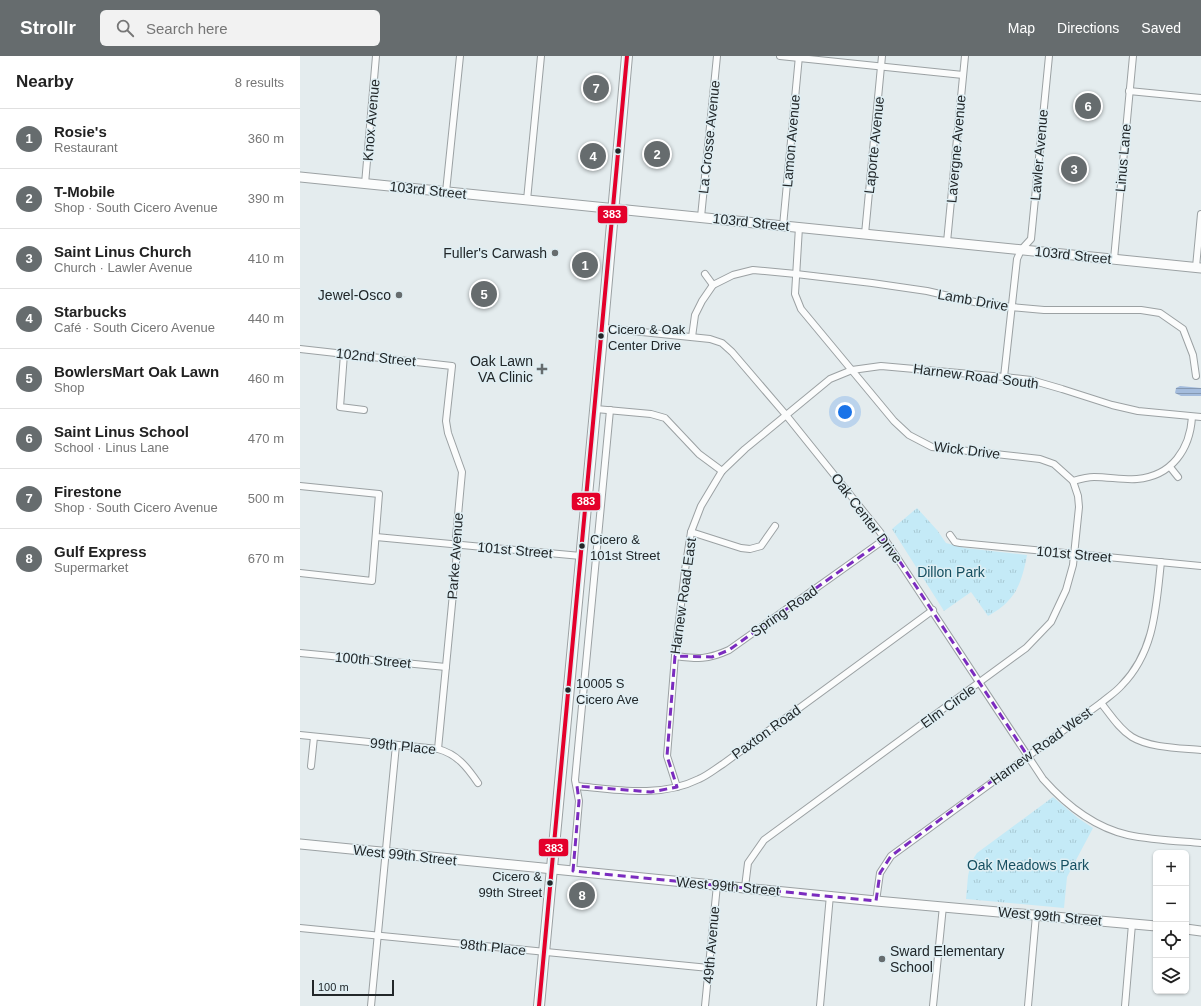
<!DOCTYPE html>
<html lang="en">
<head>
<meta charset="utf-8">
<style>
	:root { --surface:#fff; --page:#f2f2f2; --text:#222; --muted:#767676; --line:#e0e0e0; --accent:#666c6e }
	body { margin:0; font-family:Arial,sans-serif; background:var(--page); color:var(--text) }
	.controls { position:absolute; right:12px; bottom:12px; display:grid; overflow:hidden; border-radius:6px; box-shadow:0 1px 3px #0004 }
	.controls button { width:36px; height:36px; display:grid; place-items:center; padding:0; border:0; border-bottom:1px solid var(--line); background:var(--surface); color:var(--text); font:20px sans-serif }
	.scale { position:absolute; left:12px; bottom:10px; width:82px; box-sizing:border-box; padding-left:4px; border:2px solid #222729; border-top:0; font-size:11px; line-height:14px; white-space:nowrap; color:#222729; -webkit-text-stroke:3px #dfeef3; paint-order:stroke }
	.you { position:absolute; left:545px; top:356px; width:14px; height:14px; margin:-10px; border:3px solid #fff; border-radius:50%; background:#1a73e8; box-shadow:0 0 0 6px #1a73e833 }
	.badge { display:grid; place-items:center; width:26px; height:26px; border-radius:50%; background:var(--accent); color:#fff; font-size:13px; font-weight:700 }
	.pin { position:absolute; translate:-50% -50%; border:2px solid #fff; box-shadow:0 1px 4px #0006 }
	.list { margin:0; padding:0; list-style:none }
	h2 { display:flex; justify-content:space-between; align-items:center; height:52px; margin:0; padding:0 16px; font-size:17px }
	h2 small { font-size:13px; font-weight:400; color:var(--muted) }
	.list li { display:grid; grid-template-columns:26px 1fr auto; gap:12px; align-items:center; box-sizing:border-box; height:60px; padding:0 16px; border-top:1px solid var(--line) }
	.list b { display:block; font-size:15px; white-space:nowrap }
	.list p { margin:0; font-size:13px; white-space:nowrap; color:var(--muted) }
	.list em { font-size:13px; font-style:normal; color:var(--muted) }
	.icon { flex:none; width:22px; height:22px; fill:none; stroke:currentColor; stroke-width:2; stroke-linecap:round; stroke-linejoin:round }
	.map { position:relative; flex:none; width:901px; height:950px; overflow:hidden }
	header { display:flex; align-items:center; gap:24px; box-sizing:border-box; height:56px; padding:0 20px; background:var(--accent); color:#fff }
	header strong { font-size:19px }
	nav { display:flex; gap:22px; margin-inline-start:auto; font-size:14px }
	.search { width:280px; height:36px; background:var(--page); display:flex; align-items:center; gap:10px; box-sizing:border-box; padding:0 14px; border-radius:6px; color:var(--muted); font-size:15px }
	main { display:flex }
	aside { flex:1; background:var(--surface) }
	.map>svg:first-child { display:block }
	.park { fill:url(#park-tufts) }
	.water { fill:url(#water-rules) }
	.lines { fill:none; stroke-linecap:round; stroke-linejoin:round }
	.street-casing { stroke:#9ba1a3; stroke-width:8 }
	.secondary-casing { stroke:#9ba1a3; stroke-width:11 }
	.primary-casing { stroke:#9ba1a3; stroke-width:12 }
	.street { stroke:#fbfcfc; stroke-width:6 }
	.secondary { stroke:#fbfcfc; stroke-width:9 }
	.primary { stroke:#fbfcfc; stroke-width:10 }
	.bus-1-casing { stroke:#dfeef3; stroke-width:7 }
	.bus-1 { stroke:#e4002b; stroke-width:4 }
	.marked { fill:none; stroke:#7b2cbf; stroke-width:3; stroke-dasharray:8 5; stroke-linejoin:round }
	.bus-dot { fill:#222729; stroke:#dfeef3; stroke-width:1.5 }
	.poi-dot { fill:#666c6e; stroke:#dfeef3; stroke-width:1.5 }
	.labels { text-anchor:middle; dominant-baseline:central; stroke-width:3; stroke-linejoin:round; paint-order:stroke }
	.bus-label { font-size:13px; fill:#222729; stroke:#dfeef3; text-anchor:start }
	.street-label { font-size:14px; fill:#222729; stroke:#dfeef3 }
	.poi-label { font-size:14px; fill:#222729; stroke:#dfeef3; text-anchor:end }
	.park-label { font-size:14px; fill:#154f61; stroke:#dfeef3 }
	.line-badge { stroke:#dfeef3; stroke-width:1.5 }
	.badge-label { font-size:11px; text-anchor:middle; font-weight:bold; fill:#fff }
</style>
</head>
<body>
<header>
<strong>Strollr</strong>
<div class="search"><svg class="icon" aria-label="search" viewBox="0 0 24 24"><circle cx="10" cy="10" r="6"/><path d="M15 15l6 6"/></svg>Search here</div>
<nav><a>Map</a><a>Directions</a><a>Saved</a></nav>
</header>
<main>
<aside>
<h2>Nearby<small>8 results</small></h2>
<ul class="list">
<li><span class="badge">1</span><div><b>Rosie's</b><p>Restaurant</p></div><em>360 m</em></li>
<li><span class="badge">2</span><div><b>T-Mobile</b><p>Shop · South Cicero Avenue</p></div><em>390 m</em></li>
<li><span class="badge">3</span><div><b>Saint Linus Church</b><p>Church · Lawler Avenue</p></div><em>410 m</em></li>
<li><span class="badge">4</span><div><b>Starbucks</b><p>Café · South Cicero Avenue</p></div><em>440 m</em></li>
<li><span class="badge">5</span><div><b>BowlersMart Oak Lawn</b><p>Shop</p></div><em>460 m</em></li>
<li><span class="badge">6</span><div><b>Saint Linus School</b><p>School · Linus Lane</p></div><em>470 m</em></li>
<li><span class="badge">7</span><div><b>Firestone</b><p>Shop · South Cicero Avenue</p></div><em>500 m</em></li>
<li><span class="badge">8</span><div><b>Gulf Express</b><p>Supermarket</p></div><em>670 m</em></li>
</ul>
</aside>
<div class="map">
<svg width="901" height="950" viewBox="0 0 901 950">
	<defs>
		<pattern id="park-tufts" width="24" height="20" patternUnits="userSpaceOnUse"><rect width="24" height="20" fill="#c4eaf7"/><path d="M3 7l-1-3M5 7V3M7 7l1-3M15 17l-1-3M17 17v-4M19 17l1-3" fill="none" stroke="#a8c9d4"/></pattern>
		<pattern id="water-rules" width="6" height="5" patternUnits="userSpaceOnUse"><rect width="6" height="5" fill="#a4bcdd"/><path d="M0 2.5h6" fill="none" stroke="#8599b3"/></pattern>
	</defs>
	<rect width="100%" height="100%" fill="#e4ecee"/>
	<!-- park -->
	<g class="park">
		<path d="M617,452L637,474L646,487L665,492L727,499C724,515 720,533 708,545C703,551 695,556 688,560L671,536L644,555L592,473Z"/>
		<path d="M753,741L778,762L793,772L767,821L764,852L666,843L668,820L671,806L677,797Z"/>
	</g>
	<!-- water -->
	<path class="water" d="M880,330L901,332V340H881L875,337L876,332Z"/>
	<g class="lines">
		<!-- street casing -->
		<g class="street-casing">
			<g id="street">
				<path d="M480,0L663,19"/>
				<path d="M829,35L901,42"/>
				<path d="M65,128L76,0"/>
				<path d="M146,136L160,0"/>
				<path d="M227,144L241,0"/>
				<path d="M401,161L417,0"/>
				<path d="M483,170L499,0"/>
				<path d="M499,171L495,238L501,253L594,365L609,379L632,391L740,403L754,408L773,425C780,423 787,421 794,421C809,421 823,424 837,423C872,420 890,393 892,361"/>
				<path d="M565,178L582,0"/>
				<path d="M647,186L665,0"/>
				<path d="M814,203L833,0"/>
				<path d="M896,211L901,158"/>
				<path d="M405,218L413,229"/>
				<path d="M303,272L410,283L422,287L432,296L486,359L580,476L743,723C766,749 793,771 828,779C852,784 877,785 901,787"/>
				<path d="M392,281L395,259L402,245L413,229L433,219L453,214L496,218L572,227L627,235L679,247L711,251L744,254H841L860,257L883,273L893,299L896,320"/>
				<path d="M0,293L152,310L146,365L148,377L162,416L156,481L157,496L138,693"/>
				<path d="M44,298L40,351L64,354"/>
				<path d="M704,321L717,203L721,194L731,183L749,0"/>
				<path d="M296,353L351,358L365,362L399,398L422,415"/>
				<path d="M870,411L878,421"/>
				<path d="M0,430L79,438L72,525L0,517"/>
				<path d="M391,476L441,492L450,493L461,490L475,470"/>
				<path d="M650,479L655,486L660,487L901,510"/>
				<path d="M76,481L281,500"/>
				<path d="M0,597L146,611"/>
				<path d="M375,600C398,603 407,604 429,594L585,483"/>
				<path d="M801,647C810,658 819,673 832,681C850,692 880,692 901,694"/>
				<path d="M0,679L138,693C157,698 167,711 178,727"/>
				<path d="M11,710L14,681"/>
				<path d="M277,730C318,734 361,742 399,723C408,719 415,713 423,708L633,554"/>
				<path d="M377,731L367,700L375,600L385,514L391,476L401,450L422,415L445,393L530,323L552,314L581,310L704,321L731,324L762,333L812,349L838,355L901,361"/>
				<path d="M273,815L279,745L275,724L310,354"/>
				<path d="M445,831L448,807L464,784L726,592L751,566L766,534L773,509L779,451L778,440L773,425"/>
				<path d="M576,845L580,817L591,800L801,647C808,641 816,636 822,629C855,595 856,551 861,506"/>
				<path d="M0,872L409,912"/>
				<path d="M71,950L96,689"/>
				<path d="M405,950L417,829"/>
				<path d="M520,950L530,839"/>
				<path d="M633,950L643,850"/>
				<path d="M728,950L736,859"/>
				<path d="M825,950L832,868"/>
			</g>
		</g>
		<!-- secondary casing -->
		<g class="secondary-casing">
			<g id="secondary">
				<path d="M0,121L901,212"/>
				<path d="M0,788L576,845L856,870"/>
				<path d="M886,873L901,875"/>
			</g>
		</g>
		<!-- primary casing -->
		<g class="primary-casing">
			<path id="primary" d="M239,950L301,291L327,0"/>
		</g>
		<!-- street -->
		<use href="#street" class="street"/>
		<!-- secondary -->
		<use href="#secondary" class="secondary"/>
		<!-- primary -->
		<use href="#primary" class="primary"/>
		<!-- bus-1 casing -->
		<g class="bus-1-casing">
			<path id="bus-1" d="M239,950L327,0"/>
		</g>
		<!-- bus-1 -->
		<use href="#bus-1" class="bus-1"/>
	</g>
	<!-- marked area -->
	<path class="marked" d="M585,483L727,699L591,800L580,817L576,845L273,815L279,745L277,730L351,736L377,731L367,700L375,600L412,601L429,594Z"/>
	<!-- markers -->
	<g class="bus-dot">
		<circle cx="318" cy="95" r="3.5"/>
		<circle cx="301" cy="280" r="3.5"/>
		<circle cx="282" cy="490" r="3.5"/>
		<circle cx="268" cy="634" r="3.5"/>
		<circle cx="250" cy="827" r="3.5"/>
	</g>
	<g class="poi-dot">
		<circle cx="255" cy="197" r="4"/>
		<circle cx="99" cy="239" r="4"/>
		<path d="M240 307h4v4h4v4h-4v4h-4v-4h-4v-4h4z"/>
		<circle cx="582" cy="903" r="4"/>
	</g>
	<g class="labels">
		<!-- bus labels -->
		<g class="bus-label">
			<text x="308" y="273">Cicero &amp; Oak<tspan x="308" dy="16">Center Drive</tspan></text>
			<text x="290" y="483">Cicero &amp;<tspan x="290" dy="16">101st Street</tspan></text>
			<text x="276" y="627">10005 S<tspan x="276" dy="16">Cicero Ave</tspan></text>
			<text x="242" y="820" text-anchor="end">Cicero &amp;<tspan x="242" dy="16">99th Street</tspan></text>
		</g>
		<!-- street labels -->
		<g class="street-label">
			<text transform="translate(71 64) rotate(-85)">Knox Avenue</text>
			<text transform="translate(409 81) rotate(-84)">La Crosse Avenue</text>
			<text transform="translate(491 85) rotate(-85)">Lamon Avenue</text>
			<text transform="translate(574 89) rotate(-84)">Laporte Avenue</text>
			<text transform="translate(656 93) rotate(-85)">Lavergne Avenue</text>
			<text transform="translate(739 99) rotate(-85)">Lawler Avenue</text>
			<text transform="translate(823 102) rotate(-85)">Linus Lane</text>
			<text transform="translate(128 134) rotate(6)">103rd Street</text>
			<text transform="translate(451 166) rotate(6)">103rd Street</text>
			<text transform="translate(773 199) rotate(6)">103rd Street</text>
			<text transform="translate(673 244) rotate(10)">Lamb Drive</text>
			<text transform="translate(76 301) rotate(6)">102nd Street</text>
			<text transform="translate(676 320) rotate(7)">Harnew Road South</text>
			<text transform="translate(667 394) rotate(7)">Wick Drive</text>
			<text transform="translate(567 462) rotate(53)">Oak Center Drive</text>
			<text transform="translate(215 494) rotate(5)">101st Street</text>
			<text transform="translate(774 498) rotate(5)">101st Street</text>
			<text transform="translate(155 500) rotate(-86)">Parke Avenue</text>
			<text transform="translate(383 540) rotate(-82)">Harnew Road East</text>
			<text transform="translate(484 555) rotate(-35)">Spring Road</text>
			<text transform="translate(73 604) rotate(5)">100th Street</text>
			<text transform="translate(648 650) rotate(-36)">Elm Circle</text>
			<text transform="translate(466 676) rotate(-36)">Paxton Road</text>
			<text transform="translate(103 690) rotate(6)">99th Place</text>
			<text transform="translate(741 690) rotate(-36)">Harnew Road West</text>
			<text transform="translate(105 799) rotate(6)">West 99th Street</text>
			<text transform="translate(428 830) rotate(5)">West 99th Street</text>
			<text transform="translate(750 860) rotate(5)">West 99th Street</text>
			<text transform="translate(411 889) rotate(-85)">49th Avenue</text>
			<text transform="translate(193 891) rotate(6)">98th Place</text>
		</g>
		<!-- poi labels -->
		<g class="poi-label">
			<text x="247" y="197">Fuller's Carwash</text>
			<text x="91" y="239">Jewel-Osco</text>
			<text x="233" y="305">Oak Lawn<tspan x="233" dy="16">VA Clinic</tspan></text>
			<text x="590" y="895" text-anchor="start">Sward Elementary<tspan x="590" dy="16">School</tspan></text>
		</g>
		<!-- park labels -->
		<g class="park-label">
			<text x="651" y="516">Dillon Park</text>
			<text x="728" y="809">Oak Meadows Park</text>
		</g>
	</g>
	<g class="line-badge">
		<rect x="297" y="149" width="31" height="19" rx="4" fill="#e4002b"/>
		<rect x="271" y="436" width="30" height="19" rx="4" fill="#e4002b"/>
		<rect x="238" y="782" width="31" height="19" rx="4" fill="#e4002b"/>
	</g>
	<g class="badge-label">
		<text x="312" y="162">383</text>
		<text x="286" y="449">383</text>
		<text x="254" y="796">383</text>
	</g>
</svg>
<div class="controls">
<button>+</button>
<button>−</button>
<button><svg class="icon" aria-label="locate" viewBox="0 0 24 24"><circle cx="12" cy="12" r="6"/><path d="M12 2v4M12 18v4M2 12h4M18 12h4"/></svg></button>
<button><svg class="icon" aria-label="layers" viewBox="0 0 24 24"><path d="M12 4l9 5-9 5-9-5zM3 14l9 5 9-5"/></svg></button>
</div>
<div class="scale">100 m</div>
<div class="you"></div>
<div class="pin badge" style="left:285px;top:209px">1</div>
<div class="pin badge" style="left:357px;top:98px">2</div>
<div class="pin badge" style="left:774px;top:113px">3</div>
<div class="pin badge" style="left:293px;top:100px">4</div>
<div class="pin badge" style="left:184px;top:238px">5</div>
<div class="pin badge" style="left:788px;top:50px">6</div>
<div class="pin badge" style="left:296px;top:32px">7</div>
<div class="pin badge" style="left:282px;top:839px">8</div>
</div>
</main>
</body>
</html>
